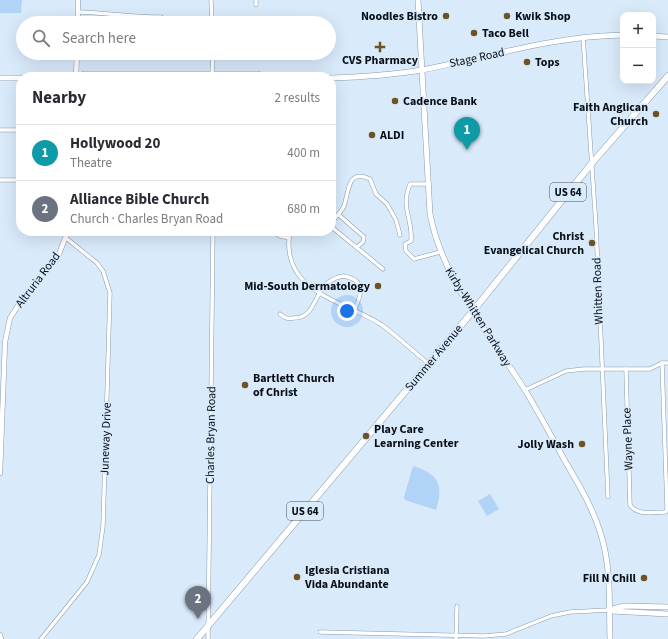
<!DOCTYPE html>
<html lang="en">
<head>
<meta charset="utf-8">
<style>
	:root { --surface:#fff; --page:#f7f7f7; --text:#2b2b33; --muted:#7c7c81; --line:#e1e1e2; --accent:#ea580c }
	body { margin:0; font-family:"Source Sans 3",sans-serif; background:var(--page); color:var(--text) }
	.controls { position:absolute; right:12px; top:12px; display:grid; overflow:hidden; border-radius:8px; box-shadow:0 4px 16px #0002 }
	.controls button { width:36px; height:36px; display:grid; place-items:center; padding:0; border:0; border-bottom:1px solid var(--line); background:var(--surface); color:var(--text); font:20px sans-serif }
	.you { position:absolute; left:347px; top:311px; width:14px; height:14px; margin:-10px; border:3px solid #fff; border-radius:50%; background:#1a73e8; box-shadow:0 0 0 6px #1a73e833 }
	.badge { display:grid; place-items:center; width:26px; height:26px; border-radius:50%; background:var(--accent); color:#fff; font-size:13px; font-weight:700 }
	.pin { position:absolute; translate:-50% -33px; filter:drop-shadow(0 1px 2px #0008) }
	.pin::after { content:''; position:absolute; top:21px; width:14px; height:12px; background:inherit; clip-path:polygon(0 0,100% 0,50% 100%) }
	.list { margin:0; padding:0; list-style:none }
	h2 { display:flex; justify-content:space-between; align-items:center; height:52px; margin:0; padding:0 16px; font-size:17px }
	h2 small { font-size:13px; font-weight:400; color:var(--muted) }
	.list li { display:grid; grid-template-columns:26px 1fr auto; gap:12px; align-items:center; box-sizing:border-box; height:56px; padding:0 16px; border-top:1px solid var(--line) }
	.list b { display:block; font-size:15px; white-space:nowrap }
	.list p { margin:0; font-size:13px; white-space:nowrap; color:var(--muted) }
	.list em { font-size:13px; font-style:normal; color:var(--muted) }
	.icon { flex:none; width:22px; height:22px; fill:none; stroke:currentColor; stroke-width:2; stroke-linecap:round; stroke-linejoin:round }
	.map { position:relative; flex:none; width:668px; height:639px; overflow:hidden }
	.search { position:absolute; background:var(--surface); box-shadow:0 4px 16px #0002; left:16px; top:16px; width:320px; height:44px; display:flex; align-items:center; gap:10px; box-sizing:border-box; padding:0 14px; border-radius:22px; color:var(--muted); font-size:15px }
	.panel { position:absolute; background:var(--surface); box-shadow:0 4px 16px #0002; left:16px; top:72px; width:320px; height:164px; border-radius:16px }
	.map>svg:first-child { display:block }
	.green { fill:#b1d3f7 }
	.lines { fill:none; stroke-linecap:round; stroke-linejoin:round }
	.minor-casing { stroke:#889baf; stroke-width:4.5 }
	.tertiary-casing { stroke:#889baf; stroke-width:5.5 }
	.secondary-casing { stroke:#889baf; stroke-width:6 }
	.primary-casing { stroke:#889baf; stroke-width:7 }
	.minor { stroke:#fff; stroke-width:3.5 }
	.tertiary { stroke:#fff; stroke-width:4.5 }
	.secondary { stroke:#fff; stroke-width:5 }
	.primary { stroke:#fff; stroke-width:6 }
	.poi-dot { fill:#6d5324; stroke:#d9eafb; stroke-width:1.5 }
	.labels { text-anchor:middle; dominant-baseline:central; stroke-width:3.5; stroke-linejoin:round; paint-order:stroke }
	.shield { fill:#d9eafb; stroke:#47515b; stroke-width:1 }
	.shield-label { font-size:11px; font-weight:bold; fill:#090f17 }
	.poi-label { font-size:12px; font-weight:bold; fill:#090f17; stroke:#d9eafb; text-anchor:start }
	.street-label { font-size:12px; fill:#090f17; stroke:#d9eafb }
</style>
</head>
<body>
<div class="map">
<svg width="668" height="639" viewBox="0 0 668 639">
	<rect width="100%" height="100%" fill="#d9eafb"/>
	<!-- green -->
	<g class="green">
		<path d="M0,0H22L21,13H0Z"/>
		<path d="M413,466C438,474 444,484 436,510L405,500L404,497Z"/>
		<path d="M490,494L499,509L487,516L478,501Z"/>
	</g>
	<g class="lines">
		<!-- minor casing -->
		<g class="minor-casing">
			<g id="minor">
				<path d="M211,0L212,23"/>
				<path d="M256,5V0"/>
				<path d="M78,12C106,13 133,17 161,17"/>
				<path d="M583,37L596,226L608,497"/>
				<path d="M212,77L213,53"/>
				<path d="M0,130H21"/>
				<path d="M0,180H21"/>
				<path d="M429,184H410C400,209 413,218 411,241L405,244L406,251L414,259L440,252"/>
				<path d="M339,215L364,237L363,242L357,247"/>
				<path d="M271,231L280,236L289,238"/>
				<path d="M290,231C279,293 344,300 382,325C398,337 413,351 429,364"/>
				<path d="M383,269L334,229L332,224C334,217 341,213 344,206C349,192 347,168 370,179L376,194L387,204L396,220L400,235"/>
				<path d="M280,314C284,318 287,319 294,318C314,318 314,296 326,284C331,280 337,277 343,276C367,280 362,294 354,311"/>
				<path d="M626,369L630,505C638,516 653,512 666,512L667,507L662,363"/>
				<path d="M525,390L566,371L584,369H650L662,363H668"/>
				<path d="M320,632L484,636L506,634L551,616L570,612L609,610"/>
				<path d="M41,639L87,582L99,555L103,526L110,293L103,271L97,263L66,238"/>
				<path d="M208,639L213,231"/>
				<path d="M456,639L457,606"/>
			</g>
		</g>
		<!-- tertiary casing -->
		<g class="tertiary-casing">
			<g id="tertiary">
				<path d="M78,23V0"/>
				<path d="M76,77L77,53"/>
				<path d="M0,473L5,342L10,318L25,295L57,259L68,231"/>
				<path d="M0,635L1,639"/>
			</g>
		</g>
		<!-- secondary casing -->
		<g class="secondary-casing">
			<g id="secondary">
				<path d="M418,0L430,214C443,281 489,333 525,390C539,413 552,437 565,461C581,488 597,515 604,546C611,576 609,609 610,639"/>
				<path d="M653,36L668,37"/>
				<path d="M77,77L84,74H258L267,77"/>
				<path d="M0,78H21"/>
				<path d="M331,78C362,77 392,75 422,70C489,57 554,36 623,35"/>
				<path d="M609,610L624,606L668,607"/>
				<path d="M612,611L668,614"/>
			</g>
		</g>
		<!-- primary casing -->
		<g class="primary-casing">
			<path id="primary" d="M197,639L473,311L592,163L668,76"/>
		</g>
		<!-- minor -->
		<use href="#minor" class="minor"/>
		<!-- tertiary -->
		<use href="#tertiary" class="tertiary"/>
		<!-- secondary -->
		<use href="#secondary" class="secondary"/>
		<!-- primary -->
		<use href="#primary" class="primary"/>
	</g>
	<!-- markers -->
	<g class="poi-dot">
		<circle cx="446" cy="16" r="4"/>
		<circle cx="507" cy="16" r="4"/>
		<circle cx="474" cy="33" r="4"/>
		<path d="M378 41h4v4h4v4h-4v4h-4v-4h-4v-4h4z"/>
		<circle cx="527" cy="62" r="4"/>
		<circle cx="395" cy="101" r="4"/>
		<circle cx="656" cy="114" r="4"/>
		<circle cx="372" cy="135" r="4"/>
		<circle cx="592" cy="243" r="4"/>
		<circle cx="378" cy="286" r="4"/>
		<circle cx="245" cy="385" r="4"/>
		<circle cx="366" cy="436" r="4"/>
		<circle cx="582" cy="444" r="4"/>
		<circle cx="297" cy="577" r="4"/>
		<circle cx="644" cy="578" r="4"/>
	</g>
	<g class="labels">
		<!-- shield labels -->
		<g class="shield">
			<rect x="550" y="183" width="36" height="18" rx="3"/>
			<rect x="287" y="502" width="36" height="18" rx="3"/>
		</g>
		<g class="shield-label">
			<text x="568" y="192">US 64</text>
			<text x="305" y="511">US 64</text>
		</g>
		<!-- poi labels -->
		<g class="poi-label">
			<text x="438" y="16" text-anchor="end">Noodles Bistro</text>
			<text x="515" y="16">Kwik Shop</text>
			<text x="482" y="33">Taco Bell</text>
			<text x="380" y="60" text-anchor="middle">CVS Pharmacy</text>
			<text x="535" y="62">Tops</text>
			<text x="403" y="101">Cadence Bank</text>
			<text x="648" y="107" text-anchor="end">Faith Anglican<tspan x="648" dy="14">Church</tspan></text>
			<text x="380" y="135">ALDI</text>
			<text x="584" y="236" text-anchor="end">Christ<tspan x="584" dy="14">Evangelical Church</tspan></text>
			<text x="370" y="286" text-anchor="end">Mid-South Dermatology</text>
			<text x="253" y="378">Bartlett Church<tspan x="253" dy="14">of Christ</tspan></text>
			<text x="374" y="429">Play Care<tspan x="374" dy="14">Learning Center</tspan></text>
			<text x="574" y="444" text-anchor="end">Jolly Wash</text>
			<text x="305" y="570">Iglesia Cristiana<tspan x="305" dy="14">Vida Abundante</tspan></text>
			<text x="636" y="578" text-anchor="end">Fill N Chill</text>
		</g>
		<!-- street labels -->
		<g class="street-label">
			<text transform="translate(477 58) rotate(-12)">Stage Road</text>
			<text transform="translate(38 280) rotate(-53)">Altruria Road</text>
			<text transform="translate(598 291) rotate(-92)">Whitten Road</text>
			<text transform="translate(478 317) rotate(58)">Kirby-Whitten Parkway</text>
			<text transform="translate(434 358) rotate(-50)">Summer Avenue</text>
			<text transform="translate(211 435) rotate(-89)">Charles Bryan Road</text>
			<text transform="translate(106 439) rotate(-88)">Juneway Drive</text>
			<text transform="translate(628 439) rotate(-92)">Wayne Place</text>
		</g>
	</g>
</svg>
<div class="controls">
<button>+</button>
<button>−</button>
</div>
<div class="you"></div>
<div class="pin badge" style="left:467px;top:150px;background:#0f9aa8">1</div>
<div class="pin badge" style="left:198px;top:619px;background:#6b7280">2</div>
<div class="search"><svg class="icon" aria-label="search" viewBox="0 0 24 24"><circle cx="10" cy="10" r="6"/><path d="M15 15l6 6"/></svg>Search here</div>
<section class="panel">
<h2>Nearby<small>2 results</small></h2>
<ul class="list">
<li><span class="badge" style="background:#0f9aa8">1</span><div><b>Hollywood 20</b><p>Theatre</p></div><em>400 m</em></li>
<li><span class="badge" style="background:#6b7280">2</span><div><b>Alliance Bible Church</b><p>Church · Charles Bryan Road</p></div><em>680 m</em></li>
</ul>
</section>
</div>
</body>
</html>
